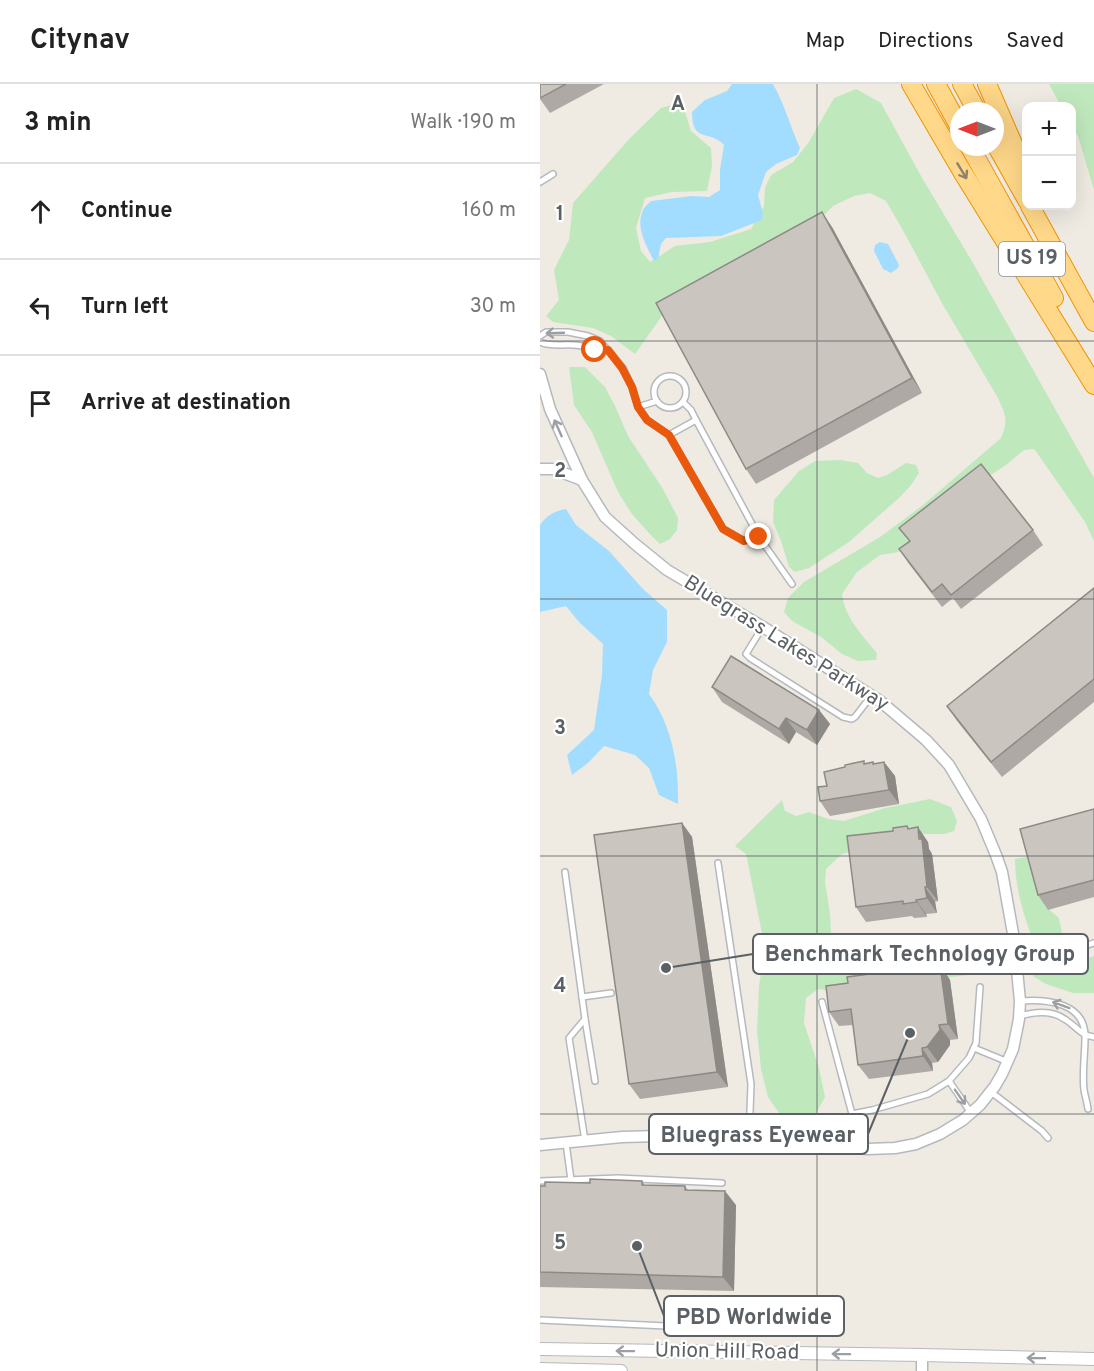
<!DOCTYPE html>
<html lang="en">
<head>
<meta charset="utf-8">
<style>
	:root { --surface:#fff; --page:#f2f2f2; --text:#222; --muted:#767676; --line:#e0e0e0 }
	body { margin:0; font-family:Overpass,sans-serif; background:var(--page); color:var(--text) }
	.controls { position:absolute; right:18px; top:18px; display:grid; overflow:hidden; border-radius:12px; box-shadow:0 6px 24px #0002 }
	.controls button { width:54px; height:54px; display:grid; place-items:center; padding:0; border:0; border-bottom:2px solid var(--line); background:var(--surface); color:var(--text); font:30px sans-serif }
	.compass { position:absolute; left:410px; top:18px; width:54px; height:54px; border-radius:50%; background:var(--surface); box-shadow:0 6px 24px #0002; rotate:270deg }
	.stop { position:absolute; width:18px; height:18px; margin:-14px; border:4px solid #ea580c; border-radius:50%; background:#fff }
	.stop.end { background:#ea580c; border-color:#fff; box-shadow:0 2px 6px #0008 }
	.list { margin:0; padding:0; list-style:none }
	h2 { display:flex; justify-content:space-between; align-items:center; height:78px; margin:0; padding:0 24px; font-size:26px }
	h2 small { font-size:20px; font-weight:400; color:var(--muted) }
	.list li { display:grid; grid-template-columns:39px 1fr auto; gap:18px; align-items:center; box-sizing:border-box; height:96px; padding:0 24px; border-top:2px solid var(--line) }
	.list b { display:block; font-size:22px; white-space:nowrap }
	.list em { font-size:20px; font-style:normal; color:var(--muted) }
	.icon { flex:none; width:33px; height:33px; fill:none; stroke:currentColor; stroke-width:2; stroke-linecap:round; stroke-linejoin:round }
	.map { position:relative; flex:none; width:554px; height:1287px; overflow:hidden }
	header { display:flex; align-items:center; gap:36px; box-sizing:border-box; height:84px; padding:0 30px; background:var(--surface); border-bottom:2px solid var(--line) }
	header strong { font-size:28px }
	nav { display:flex; gap:33px; margin-inline-start:auto; font-size:21px }
	main { display:flex }
	aside { flex:1; background:var(--surface) }
	.map>svg:first-child { display:block }
	.green { fill:#c0e8bd }
	.water { fill:#a2ddff }
	.lines { fill:none; stroke-linecap:round; stroke-linejoin:round }
	.service-casing { stroke:#b5b9be; stroke-width:8 }
	.minor-casing { stroke:#b5b9be; stroke-width:13 }
	.tertiary-casing { stroke:#b5b9be; stroke-width:14 }
	.motorway-casing { stroke:#f19300; stroke-width:20 }
	.service { stroke:#fff; stroke-width:5 }
	.minor { stroke:#fff; stroke-width:10 }
	.tertiary { stroke:#fff; stroke-width:12 }
	.motorway { stroke:#ffd889; stroke-width:18 }
	.wall { fill:#aea9a4 }
	.shaded-wall { fill:#8d8a86 }
	.building { fill:#cac5bf; stroke:#8d8a86; stroke-width:1.5 }
	.oneway { stroke:#8c846f }
	.oneway2 { stroke:#9da0a2 }
	.route { stroke:#ea580c; stroke-width:8 }
	.grid { fill:none; stroke:#5b6064; stroke-width:1.5; stroke-opacity:0.55 }
	.labels { text-anchor:middle; dominant-baseline:central; stroke-width:4.5; stroke-linejoin:round; paint-order:stroke }
	.shield { fill:#fff; stroke:#8c9092; stroke-width:1.5 }
	.shield-label { font-size:20px; font-weight:bold; fill:#5b6064 }
	.street-label { font-size:21px; fill:#5b6064; stroke:#fff }
	.grid-label { font-size:20px; text-anchor:middle; font-weight:bold; fill:#5b6064; stroke:#fff; stroke-width:4.5; stroke-linejoin:round; paint-order:stroke }
	.leader { fill:none; stroke:#5b6064; stroke-width:2 }
	.callout-dot { fill:#5b6064; stroke:#fff; stroke-width:2 }
	.callout { fill:#fff; stroke:#5b6064; stroke-width:2 }
	.callout-label { font-size:22px; text-anchor:middle; font-weight:bold; fill:#5b6064 }
</style>
</head>
<body>
<header>
<strong>Citynav</strong>
<nav><a>Map</a><a>Directions</a><a>Saved</a></nav>
</header>
<main>
<aside>
<h2>3 min<small>Walk · 190 m</small></h2>
<ul class="list">
<li><svg class="icon" aria-label="ahead" viewBox="0 0 24 24"><path d="M12 20V5M6 11l6-6 6 6"/></svg><div><b>Continue</b></div><em>160 m</em></li>
<li><svg class="icon" aria-label="left" viewBox="0 0 24 24"><path d="M17 20v-9H6M10 6l-5 5 5 5"/></svg><div><b>Turn left</b></div><em>30 m</em></li>
<li><svg class="icon" aria-label="arrive" viewBox="0 0 24 24"><path d="M6 21V4h12l-3 4 3 4H6"/></svg><div><b>Arrive at destination</b></div></li>
</ul>
</aside>
<div class="map">
<svg width="554" height="1287" viewBox="0 0 554 1287">
	<rect width="100%" height="100%" fill="#efebe2"/>
	<!-- green -->
	<g class="green">
		<path d="M509,0H554V106L538,52L532,41V22H521Z"/>
		<path d="M316,5L341,19L381,92L433,179L554,394V457L545,438L495,366L492,365L484,366L466,381L423,409L387,438L359,468L340,471L317,488L302,510C305,534 322,551 337,569L336,576L318,577L302,570L281,553L252,537L244,528L248,514L264,498L340,453L383,421L461,354C469,336 465,330 458,314L403,221L365,150L346,117L330,109L314,112L293,122L270,145L124,229L95,270L71,252L53,244L13,238L6,232L19,216L14,186L29,156L33,119L89,55L121,24L142,18L151,47L171,64L172,82L167,107L132,108L105,114L96,144L101,167L110,178L135,162L170,158L211,145L224,122L225,104L231,91L253,78L269,58L294,14Z"/>
		<path d="M29,283H45L65,303L75,322L88,352L123,405L138,434L137,446L130,455L120,460L107,447L92,430L78,408L52,348L34,321Z"/>
		<path d="M300,376L318,379L327,389L338,394L347,391L366,379L376,381L379,389L371,401L360,413L309,458L269,484L255,488L249,483L241,457L233,438L234,416L259,387L275,377Z"/>
		<path d="M390,715L411,723L417,737L414,747L404,750H378L302,770L286,785L285,798L290,830L291,849L286,857L285,867L292,874L306,877L325,879L342,876L446,867L458,868L455,886L445,889L295,907L278,905L266,914L264,939L279,984L285,1013L276,1029L260,1034L239,1029L228,1013L221,985L217,947L219,902L225,864L206,770L195,762L242,716L245,727L256,732L269,728L288,735L304,737L345,724Z"/>
		<path d="M487,773L493,783L505,822L519,834L522,849C514,862 508,864 494,859C484,832 475,805 475,775Z"/>
		<path d="M554,872V909H533L506,900L493,892V884L516,878L540,877Z"/>
	</g>
	<!-- water -->
	<g class="water">
		<path d="M192,0H233C245,21 250,42 260,64L257,71L236,80L226,88L218,111L223,129L222,136L181,152L126,154L121,160L118,175L114,177C107,163 96,145 102,129C103,124 108,120 111,117L152,112L169,113L180,106V86L184,61C169,45 152,60 152,28L165,16L187,7Z"/>
		<path d="M340,158L348,160L359,181L358,184L351,189L343,185L334,167L335,161Z"/>
		<path d="M26,425L36,441L69,467L103,505L127,526V558L113,586L109,610C132,641 139,682 138,720L119,711L109,684L95,671L64,662L48,679L32,691L27,671L54,646L62,591L63,560L39,538L26,522L0,528V441C7,431 15,427 26,425Z"/>
	</g>
	<g class="lines">
		<!-- service casing -->
		<g class="service-casing">
			<g id="service">
				<path d="M0,98L13,90"/>
				<path d="M0,252L6,248H28L48,252L60,257L83,284L92,303L98,323L107,336L129,351L183,445L204,457L219,453L252,500"/>
				<path d="M0,258C10,263 23,260 34,261C46,262 55,266 68,266"/>
				<circle cx="130" cy="308" r="16"/>
				<path d="M143,318L151,326L156,336"/>
				<path d="M98,323L117,317"/>
				<path d="M129,351L156,336L219,453"/>
				<path d="M222,544L206,570L210,574L303,633L312,635L315,633L332,611"/>
				<path d="M178,779L211,1000L209,1055"/>
				<path d="M25,788L45,935L29,954L45,1057"/>
				<path d="M476,876L522,869L554,859"/>
				<path d="M42,913L71,909"/>
				<path d="M480,917C506,915 546,918 545,954C545,971 542,989 544,1006C545,1012 547,1018 548,1025"/>
				<path d="M282,918L312,1030L314,1049L311,1064"/>
				<path d="M480,932C494,928 513,926 526,936C537,943 540,951 554,953"/>
				<path d="M45,935L55,997"/>
				<path d="M434,964L468,978"/>
				<path d="M409,997L431,1029"/>
				<path d="M451,1008L502,1047L508,1054"/>
				<path d="M312,1030L332,1026L388,1010L409,997L429,974L436,959L440,903"/>
				<path d="M26,1059L31,1096"/>
				<path d="M0,1097L78,1094L182,1099"/>
				<path d="M0,1236L168,1244"/>
			</g>
		</g>
		<!-- minor casing -->
		<g class="minor-casing">
			<g id="minor">
				<path d="M0,290L10,325L42,396L65,433L95,460L127,486L223,543L340,617L386,656L409,681L441,735L456,771L462,788L474,855L480,917L479,935L473,965L462,990L455,1002L440,1021L423,1036L400,1050L376,1060L355,1064L328,1065L209,1055L119,1052L82,1053L0,1061"/>
				<path d="M0,385H13L42,396"/>
				<path d="M382,1271V1287"/>
			</g>
		</g>
		<!-- tertiary casing -->
		<g class="tertiary-casing">
			<g id="tertiary">
				<path d="M0,1265L382,1271L554,1275"/>
				<path d="M0,1285L81,1287"/>
			</g>
		</g>
		<!-- motorway casing -->
		<g class="motorway-casing">
			<g id="motorway">
				<path d="M371,0L423,89L554,301"/>
				<path d="M396,0L419,42"/>
				<path d="M422,0L437,27"/>
				<path d="M447,0L487,92"/>
				<path d="M455,59L487,116"/>
				<path d="M430,63L514,214"/>
				<path d="M490,122L554,238"/>
			</g>
		</g>
		<!-- service -->
		<use href="#service" class="service"/>
		<!-- minor -->
		<use href="#minor" class="minor"/>
		<!-- tertiary -->
		<use href="#tertiary" class="tertiary"/>
		<!-- motorway -->
		<use href="#motorway" class="motorway"/>
	</g>
	<!-- wall -->
	<g class="wall">
		<path d="M0,0H64L10,29L0,15Z"/>
		<path d="M292,143L382,309L216,400L206,385Z"/>
		<path d="M359,444L493,446L503,461L421,525L413,514L402,523L369,480L359,465L369,457Z"/>
		<path d="M554,504V618L462,693L417,637L407,622Z"/>
		<path d="M172,603L279,626L290,640L277,661L256,648L249,660L182,618Z"/>
		<path d="M333,678L334,680L344,678L355,692L359,720L290,732L280,717L325,680Z"/>
		<path d="M554,725V813L508,826L498,811Z"/>
		<path d="M142,739L152,753L188,1003L100,1015L89,1000Z"/>
		<path d="M367,742L369,744L388,758L389,765L392,770L398,817L395,818L397,829L386,830L387,833L374,834L372,832L326,838L316,823L353,747Z"/>
		<path d="M400,881L410,896L418,955L410,956V961L398,978L392,979L393,987L329,995L318,981L313,941L299,942L289,928L308,899Z"/>
		<path d="M102,1097L105,1101L145,1102L148,1106L196,1121L194,1207L0,1203V1102Z"/>
	</g>
	<!-- shaded-wall -->
	<g class="shaded-wall">
		<path d="M282,128L292,143L382,309L372,294Z"/>
		<path d="M279,626L290,640L277,661L267,646Z"/>
		<path d="M246,634L256,648L249,660L239,645Z"/>
		<path d="M344,678L355,692L359,720L349,706Z"/>
		<path d="M142,739L152,753L188,1003L177,988Z"/>
		<path d="M378,743L388,758L389,765L392,770L398,817L387,803Z"/>
		<path d="M385,803L395,818L397,829L387,814Z"/>
		<path d="M376,816L386,830L387,833L377,818Z"/>
		<path d="M400,881L410,896L418,955L408,940Z"/>
		<path d="M399,941L410,956V961L398,978L387,963Z"/>
		<path d="M382,964L392,979L393,987L383,972Z"/>
		<path d="M185,1107L196,1121L194,1207L183,1193Z"/>
	</g>
	<!-- building -->
	<g class="building">
		<path d="M0,0H26L0,14Z"/>
		<path d="M282,128L372,294L206,385L116,219Z"/>
		<path d="M441,380L493,446L411,511L402,500L392,508L359,465L370,457L359,444Z"/>
		<path d="M554,504V595L451,678L407,622Z"/>
		<path d="M191,572L279,626L267,646L246,634L239,645L172,603Z"/>
		<path d="M324,677V680L333,678V680L344,678L349,706L280,717L278,703L287,702L284,688L305,683V681Z"/>
		<path d="M554,725V796L498,811L480,745Z"/>
		<path d="M142,739L177,988L89,1000L54,751Z"/>
		<path d="M367,742L368,745L378,743L379,755H382L387,803H385L387,814L376,816L377,818L363,820V817L316,823L307,752L353,747V744Z"/>
		<path d="M400,881L408,940L399,941L400,946L387,963L382,964L383,972L318,981L311,925L289,928L286,902L308,899L307,893Z"/>
		<path d="M50,1095L102,1097V1101L145,1102V1106L185,1107L183,1193L0,1188V1102H5V1098L50,1099Z"/>
	</g>
	<!-- one-way arrows -->
	<defs><path id="oneway-shaft" d="M-6 0H5M1.5-3L5.5 0L1.5 3" fill="none" stroke-width="1.6" stroke-linecap="round" stroke-linejoin="round" transform="scale(1.5)"/></defs>
	<use class="oneway" href="#oneway-shaft" transform="translate(422 87) rotate(59)"/>
	<g class="oneway2">
		<use href="#oneway-shaft" transform="translate(15 249) rotate(178)"/>
		<use href="#oneway-shaft" transform="translate(18 344) rotate(-114)"/>
		<use href="#oneway-shaft" transform="translate(521 921) rotate(-160)"/>
		<use href="#oneway-shaft" transform="translate(420 1013) rotate(55)"/>
		<use href="#oneway-shaft" transform="translate(85 1267) rotate(-179)"/>
		<use href="#oneway-shaft" transform="translate(301 1270) rotate(-179)"/>
		<use href="#oneway-shaft" transform="translate(496 1274) rotate(-179)"/>
	</g>
	<g class="lines">
		<!-- route -->
		<path class="route" d="M55,266H68L82,284L92,303L98,323L107,336L129,351L183,445L204,457L219,453"/>
	</g>
	<!-- grid -->
	<path class="grid" d="M277,0V1287M0,257H554M0,515H554M0,772H554M0,1030H554"/>
	<g class="labels">
		<!-- shield labels -->
		<rect class="shield" x="459" y="158" width="66" height="34" rx="4.5"/>
		<g class="shield-label">
			<text x="492" y="175">US 19</text>
		</g>
		<!-- street labels -->
		<g class="street-label">
			<text transform="translate(246 560) rotate(32)">Bluegrass Lakes Parkway</text>
			<text transform="translate(187 1268) rotate(1)">Union Hill Road</text>
		</g>
	</g>
	<g class="grid-label">
		<text x="138" y="26">A</text>
		<text x="20" y="136">1</text>
		<text x="20" y="393">2</text>
		<text x="20" y="650">3</text>
		<text x="20" y="908">4</text>
		<text x="20" y="1165">5</text>
	</g>
	<!-- callouts -->
	<path class="leader" d="M126 884L213 870M370 949L328 1050M97 1162L124 1232"/>
	<g class="callout-dot">
		<circle cx="126" cy="884" r="6"/>
		<circle cx="370" cy="949" r="6"/>
		<circle cx="97" cy="1162" r="6"/>
	</g>
	<g class="callout">
		<rect x="213" y="850" width="335" height="40" rx="6"/>
		<rect x="109" y="1030" width="219" height="40" rx="6"/>
		<rect x="124" y="1212" width="180" height="40" rx="6"/>
	</g>
	<g class="callout-label">
		<text x="380" y="877">Benchmark Technology Group</text>
		<text x="218" y="1058">Bluegrass Eyewear</text>
		<text x="214" y="1240">PBD Worldwide</text>
	</g>
</svg>
<div class="controls">
<button>+</button>
<button>−</button>
</div>
<svg class="compass" viewBox="-18 -18 36 36"><path d="M0-13l5 13h-10z" fill="#e53935"/><path d="M0 13l5-13h-10z" fill="#767676"/></svg>
<div class="stop" style="left:55px;top:266px"></div>
<div class="stop end" style="left:219px;top:453px"></div>
</div>
</main>
</body>
</html>
